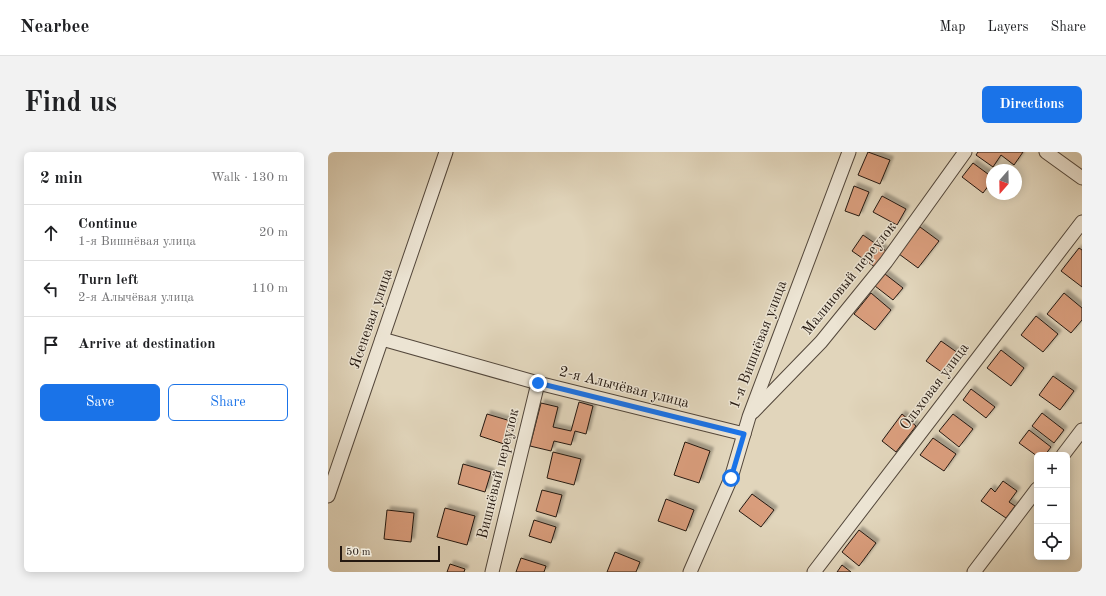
<!DOCTYPE html>
<html lang="en">
<head>
<meta charset="utf-8">
<style>
	:root { --surface:#fff; --page:#f2f2f2; --text:#202124; --muted:#757577; --line:#e0e0e0; --accent:#1a73e8 }
	body { margin:0; font-family:"Old Standard TT",serif; background:var(--page); color:var(--text) }
	.controls { position:absolute; right:12px; bottom:12px; display:grid; overflow:hidden; border-radius:6px; box-shadow:0 2px 10px #0003 }
	.controls button { width:36px; height:36px; display:grid; place-items:center; padding:0; border:0; border-bottom:1px solid var(--line); background:var(--surface); color:var(--text); font:20px sans-serif }
	.compass { position:absolute; left:658px; top:12px; width:36px; height:36px; border-radius:50%; background:var(--surface); box-shadow:0 2px 10px #0003; rotate:200deg }
	.scale { position:absolute; left:12px; bottom:10px; width:100px; box-sizing:border-box; padding-left:4px; border:2px solid #241810; border-top:0; font-size:11px; line-height:14px; white-space:nowrap; color:#241810; -webkit-text-stroke:3px #ece4d3; paint-order:stroke }
	.stop { position:absolute; width:12px; height:12px; margin:-9px; border:3px solid #1a73e8; border-radius:50%; background:#fff }
	.stop.end { background:#1a73e8; border-color:#fff; box-shadow:0 1px 4px #0008 }
	.list { margin:0; padding:0; list-style:none }
	h2 { display:flex; justify-content:space-between; align-items:center; height:52px; margin:0; padding:0 16px; font-size:17px }
	h2 small { font-size:13px; font-weight:400; color:var(--muted) }
	.list li { display:grid; grid-template-columns:26px 1fr auto; gap:12px; align-items:center; box-sizing:border-box; height:56px; padding:0 16px; border-top:1px solid var(--line) }
	.list b { display:block; font-size:15px; white-space:nowrap }
	.list p { margin:0; font-size:13px; white-space:nowrap; color:var(--muted) }
	.list em { font-size:13px; font-style:normal; color:var(--muted) }
	.actions { display:flex; gap:8px; padding:12px 16px }
	.actions a { flex:1; padding:9px 0; border:1px solid var(--accent); border-radius:6px; text-align:center; font-size:14px; color:var(--accent) }
	.actions .main { background:var(--accent); color:#fff }
	.icon { flex:none; width:22px; height:22px; fill:none; stroke:currentColor; stroke-width:2; stroke-linecap:round; stroke-linejoin:round }
	.map { position:relative; flex:none; width:754px; height:420px; overflow:hidden; border-radius:6px }
	header { display:flex; align-items:center; gap:24px; box-sizing:border-box; height:56px; padding:0 20px; background:var(--surface); border-bottom:1px solid var(--line) }
	header strong { font-size:19px }
	nav { display:flex; gap:22px; margin-inline-start:auto; font-size:14px }
	.intro { display:flex; align-items:center; justify-content:space-between; box-sizing:border-box; height:96px; padding:0 24px }
	h1 { margin:0; font-size:28px }
	.button { padding:10px 18px; border-radius:6px; background:var(--accent); color:#fff; font-size:14px; font-weight:700 }
	main { display:flex; gap:24px; padding:0 24px }
	aside { flex:1; background:var(--surface); border-radius:6px; box-shadow:0 2px 10px #0003 }
	.map>svg:first-child { display:block }
	.building { fill:#d99d7c; stroke:#241810; filter:url(#shadow) }
	.lines { fill:none; stroke-linecap:round; stroke-linejoin:round }
	.minor-casing { stroke:#53473b; stroke-width:15 }
	.minor { stroke:#ece4d3; stroke-width:13 }
	.route { stroke:#1a73e8; stroke-width:5 }
	.labels { text-anchor:middle; dominant-baseline:central; stroke-width:3; stroke-linejoin:round; paint-order:stroke }
	.street-label { font-size:15px; fill:#241810; stroke:#ece4d3 }
</style>
</head>
<body>
<header>
<strong>Nearbee</strong>
<nav><a>Map</a><a>Layers</a><a>Share</a></nav>
</header>
<div class="intro"><h1>Find us</h1><a class="button">Directions</a></div>
<main>
<aside>
<h2>2 min<small>Walk · 130 m</small></h2>
<ul class="list">
<li><svg class="icon" aria-label="ahead" viewBox="0 0 24 24"><path d="M12 20V5M6 11l6-6 6 6"/></svg><div><b>Continue</b><p>1-я Вишнёвая улица</p></div><em>20 m</em></li>
<li><svg class="icon" aria-label="left" viewBox="0 0 24 24"><path d="M17 20v-9H6M10 6l-5 5 5 5"/></svg><div><b>Turn left</b><p>2-я Алычёвая улица</p></div><em>110 m</em></li>
<li><svg class="icon" aria-label="arrive" viewBox="0 0 24 24"><path d="M6 21V4h12l-3 4 3 4H6"/></svg><div><b>Arrive at destination</b></div></li>
</ul>
<div class="actions"><a class="main">Save</a><a>Share</a></div>
</aside>
<div class="map">
<svg width="754" height="420" viewBox="0 0 754 420">
	<defs>
		<filter id="shadow"><feDropShadow dx="3.5" dy="-3.5" stdDeviation="1" flood-color="#0004"/></filter>
	</defs>
	<rect width="100%" height="100%" fill="#e1d5bb"/>
	<filter id="stains"><feTurbulence type="fractalNoise" baseFrequency=".005" numOctaves="4"/><feColorMatrix values="0 0 0 0 .2 0 0 0 0 .09 0 0 0 0 .02 0 0 0 .5 -.17"/></filter>
	<radialGradient id="worn" r=".72"><stop offset=".6" stop-color="#630" stop-opacity="0"/><stop offset="1" stop-color="#630" stop-opacity=".3"/></radialGradient>
	<!-- building -->
	<g class="building">
		<path d="M540,0L562,8L552,32L530,23Z"/>
		<path d="M650,0H695L686,13L673,3L665,15L648,3Z"/>
		<path d="M645,11L664,25V29L655,41L634,25Z"/>
		<path d="M526,34L541,40L531,64L517,59Z"/>
		<path d="M554,44L578,57L569,73L545,60Z"/>
		<path d="M592,75L611,89L590,116L571,102Z"/>
		<path d="M535,83L558,99L547,115L524,99Z"/>
		<path d="M751,96L754,98V135L733,119Z"/>
		<path d="M557,122L575,136L565,148L547,134Z"/>
		<path d="M543,141L563,158L547,178L526,162Z"/>
		<path d="M736,141L754,156V168L743,181L719,162Z"/>
		<path d="M708,164L730,182L715,200L693,183Z"/>
		<path d="M613,189L630,201L615,221L598,209Z"/>
		<path d="M673,198L696,216L683,234L659,216Z"/>
		<path d="M725,224L746,239L732,258L711,243Z"/>
		<path d="M643,237L667,255L658,266L635,248Z"/>
		<path d="M251,250L265,254L258,282L247,279L243,293L226,289L223,299L202,294L213,251L230,255L225,275L243,279Z"/>
		<path d="M714,261L736,278L726,291L704,274Z"/>
		<path d="M159,262L186,270L179,293L152,284Z"/>
		<path d="M574,262L588,274L568,300L554,289Z"/>
		<path d="M625,262L645,277L631,295L611,279Z"/>
		<path d="M701,278L723,295L717,303L709,304L691,291Z"/>
		<path d="M605,286L628,302L616,319L592,303Z"/>
		<path d="M357,290L382,299L371,331L346,323Z"/>
		<path d="M225,300L253,307L246,333L219,326Z"/>
		<path d="M135,312L163,320L157,340L130,332Z"/>
		<path d="M675,329L689,339L681,350L687,354L678,366L653,349L663,336L667,340Z"/>
		<path d="M214,338L234,343L228,365L208,359Z"/>
		<path d="M424,342L446,358L433,375L411,359Z"/>
		<path d="M338,347L366,358L358,379L330,369Z"/>
		<path d="M117,356L147,364L139,393L109,385Z"/>
		<path d="M59,358L86,361L83,390L56,387Z"/>
		<path d="M206,368L228,375L223,391L201,384Z"/>
		<path d="M531,378L548,391L531,414L514,400Z"/>
		<path d="M287,400L312,410L308,420H279Z"/>
		<path d="M193,406L218,414L216,420H188Z"/>
		<path d="M122,412L137,417L136,420H119Z"/>
		<path d="M514,413L523,420H509Z"/>
	</g>
	<g class="lines">
		<!-- minor casing -->
		<g class="minor-casing">
			<g id="minor">
				<path d="M718,0L754,26"/>
				<path d="M54,187L210,231L416,282"/>
				<path d="M425,260L493,190L558,110L637,0"/>
				<path d="M735,303L754,278"/>
				<path d="M0,344L118,0"/>
				<path d="M164,420L210,231"/>
				<path d="M362,420L403,326L421,265L521,0"/>
				<path d="M486,420L754,70"/>
				<path d="M646,420L709,337"/>
			</g>
		</g>
		<!-- minor -->
		<use href="#minor" class="minor"/>
	</g>
	<g class="lines">
		<!-- route -->
		<path class="route" d="M210,231L416,282L403,326"/>
	</g>
	<g class="labels">
		<!-- street labels -->
		<g class="street-label">
			<text transform="translate(522 127) rotate(-51)">Малиновый переулок</text>
			<text transform="translate(44 167) rotate(-71)">Ясеневая улица</text>
			<text transform="translate(431 193) rotate(-69)">1-я Вишнёвая улица</text>
			<text transform="translate(607 235) rotate(-53)">Ольховая улица</text>
			<text transform="translate(296 236) rotate(14)">2-я Алычёвая улица</text>
			<text transform="translate(171 322) rotate(-76)">Вишнёвый переулок</text>
		</g>
	</g>
	<rect width="100%" height="100%" filter="url(#stains)"/>
	<rect width="100%" height="100%" fill="url(#worn)"/>
</svg>
<div class="controls">
<button>+</button>
<button>−</button>
<button><svg class="icon" aria-label="locate" viewBox="0 0 24 24"><circle cx="12" cy="12" r="6"/><path d="M12 2v4M12 18v4M2 12h4M18 12h4"/></svg></button>
</div>
<svg class="compass" viewBox="-18 -18 36 36"><path d="M0-13l5 13h-10z" fill="#e53935"/><path d="M0 13l5-13h-10z" fill="#757577"/></svg>
<div class="scale">50 m</div>
<div class="stop" style="left:403px;top:326px"></div>
<div class="stop end" style="left:210px;top:231px"></div>
</div>
</main>
</body>
</html>
